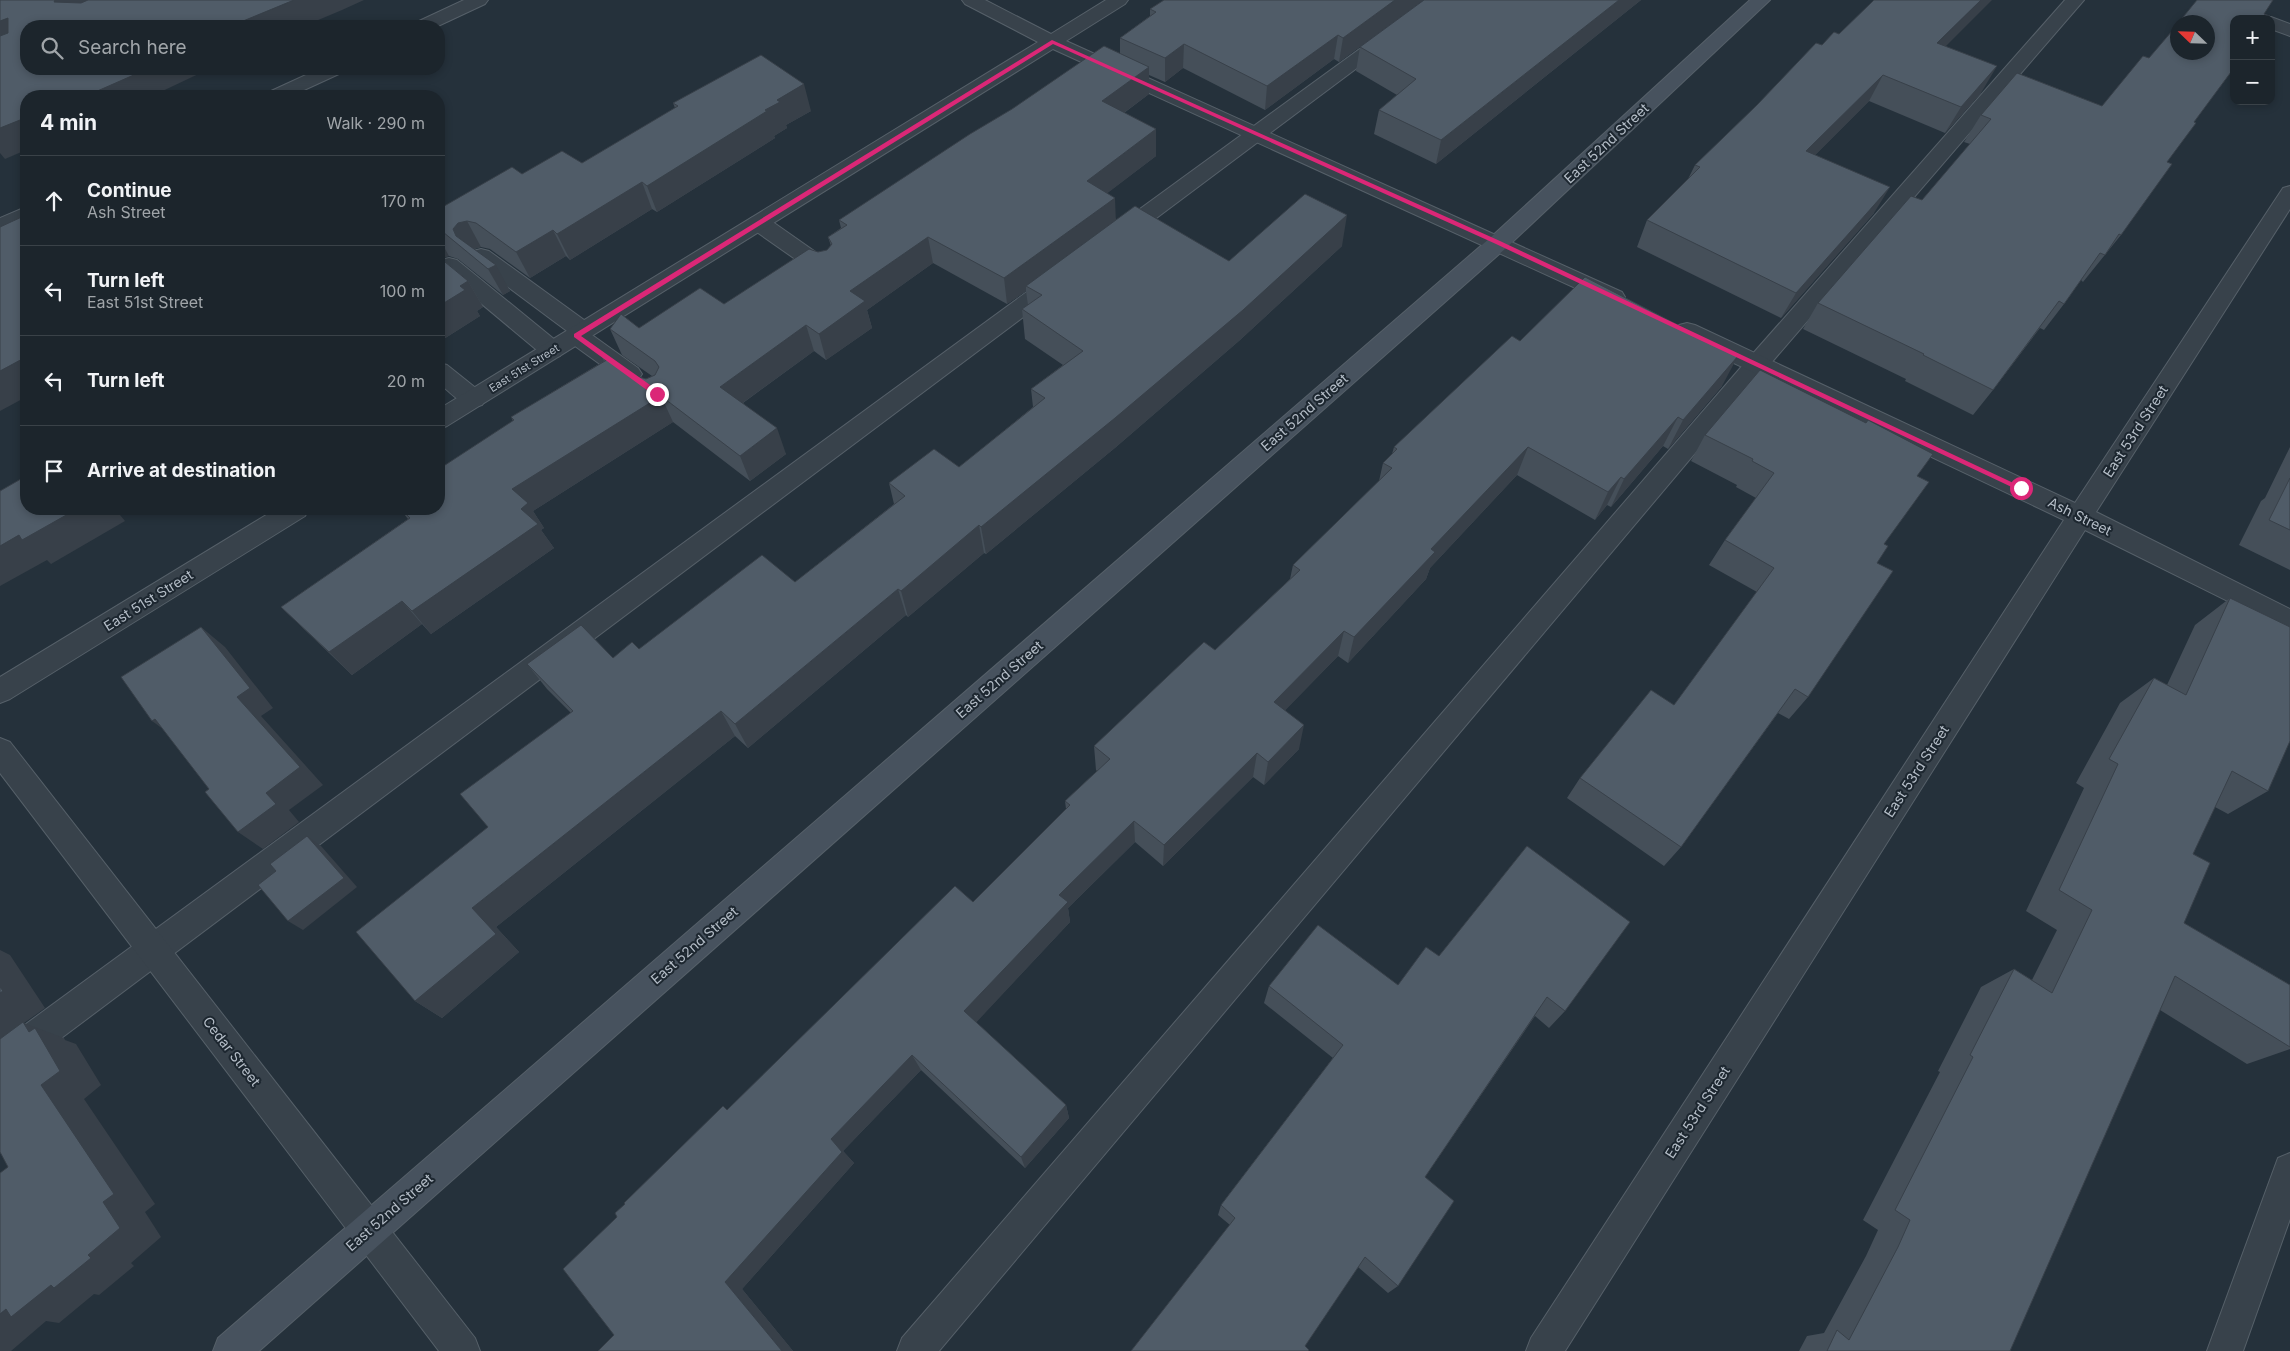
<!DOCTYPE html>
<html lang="en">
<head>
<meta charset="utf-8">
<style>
	:root { --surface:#1c252c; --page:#293138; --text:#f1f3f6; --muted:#a0a5a9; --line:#3a4248 }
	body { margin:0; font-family:Inter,sans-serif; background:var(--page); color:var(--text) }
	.controls { position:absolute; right:15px; top:15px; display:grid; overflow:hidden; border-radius:10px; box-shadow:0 2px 8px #0003 }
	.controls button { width:45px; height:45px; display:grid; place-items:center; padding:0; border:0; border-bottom:1px solid var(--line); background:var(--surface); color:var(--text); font:25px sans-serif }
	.compass { position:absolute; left:2170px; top:15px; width:45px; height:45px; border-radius:50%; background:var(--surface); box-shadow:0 2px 8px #0003; rotate:293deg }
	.stop { position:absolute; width:15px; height:15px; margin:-11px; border:4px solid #db2777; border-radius:50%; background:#fff }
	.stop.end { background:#db2777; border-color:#fff; box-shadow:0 1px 5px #0008 }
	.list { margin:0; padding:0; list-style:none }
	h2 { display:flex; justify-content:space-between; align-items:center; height:65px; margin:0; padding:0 20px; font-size:21px }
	h2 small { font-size:16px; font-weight:400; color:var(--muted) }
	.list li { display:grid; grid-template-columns:32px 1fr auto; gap:15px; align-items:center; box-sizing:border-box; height:90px; padding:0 20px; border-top:1px solid var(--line) }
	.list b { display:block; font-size:19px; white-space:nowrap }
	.list p { margin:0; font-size:16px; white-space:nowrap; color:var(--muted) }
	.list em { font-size:16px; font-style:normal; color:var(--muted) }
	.icon { flex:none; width:28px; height:28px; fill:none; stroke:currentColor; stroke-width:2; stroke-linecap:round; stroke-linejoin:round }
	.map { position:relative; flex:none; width:2290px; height:1351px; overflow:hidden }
	.search { position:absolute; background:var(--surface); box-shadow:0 2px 8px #0003; left:20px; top:20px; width:425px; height:55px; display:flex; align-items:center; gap:12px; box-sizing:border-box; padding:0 18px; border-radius:20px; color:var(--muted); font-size:19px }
	.panel { position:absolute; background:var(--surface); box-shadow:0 2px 8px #0003; left:20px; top:90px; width:425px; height:425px; border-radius:20px }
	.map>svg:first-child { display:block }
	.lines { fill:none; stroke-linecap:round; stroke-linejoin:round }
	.lane-casing { stroke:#566069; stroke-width:2 }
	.street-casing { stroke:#566069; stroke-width:2 }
	.secondary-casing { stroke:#566069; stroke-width:2 }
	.lane { fill:#38424b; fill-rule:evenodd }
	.street { fill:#38424b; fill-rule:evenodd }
	.secondary { fill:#47525e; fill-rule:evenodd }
	.wall { fill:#454f59 }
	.shaded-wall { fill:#384049 }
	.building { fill:#505c68; stroke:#384049 }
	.route { fill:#db2777 }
	.labels { text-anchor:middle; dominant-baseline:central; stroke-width:4; stroke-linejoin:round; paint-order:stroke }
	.far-street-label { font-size:11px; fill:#b4bdc7; stroke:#1d2730 }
	.street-label { font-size:14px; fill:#b4bdc7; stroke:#1d2730 }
</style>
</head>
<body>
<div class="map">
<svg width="2290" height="1351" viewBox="0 0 2290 1351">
	<rect width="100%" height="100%" fill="#25313b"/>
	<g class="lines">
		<!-- lane casing -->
		<g class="lane-casing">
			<g id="lane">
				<path d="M1427,0H1448L1127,240L1119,242L1111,240L1108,235L1111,230Z"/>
				<path d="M2065,0H2084L1765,370L939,1351H897L902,1338L1749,358Z"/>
				<path d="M759,216L767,218L834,265L837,270L834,275L826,277L818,275L751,228L748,223L751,218Z"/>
				<path d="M481,249L489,251L591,325L594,331L592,335L638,368L642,374L638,380L630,382L622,380L568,341L565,335L567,331L473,261L470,256L473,251Z"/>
				<path d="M449,258L457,260L560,344L563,350L560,356L552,358L544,356L441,270L439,266L441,260Z"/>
				<path d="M1058,273L1066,275L1069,280L1066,285L12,1075L0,1079V1043L1050,275Z"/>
				<path d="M439,363L447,365L482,393L486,399L482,405C465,410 452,394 439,383Z"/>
				<path d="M2290,1153V1219L2243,1351H2207L2278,1158Z"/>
			</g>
		</g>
		<!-- street casing -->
		<g class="street-casing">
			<g id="street">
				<path d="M464,0H488L485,4L438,26H415L417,22Z"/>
				<path d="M962,0H985L1051,34L1106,0H1128L1125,4L1066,41L1622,292L1625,297L1622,302L1614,305L1606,302L1053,49L447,426L439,429V409L1038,42L965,4Z"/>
				<path d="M2271,17L2290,24V36L2271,29V19H2266Z"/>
				<path d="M319,69H344L341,73L291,96H266L269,92Z"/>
				<path d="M2290,186V209L2096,512L2290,609V632L2085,530L1565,1351H1526L1531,1338L2064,520L1679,337L1676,331L1679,325L1687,323L1695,325L2075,503L2283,188Z"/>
				<path d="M26,207V222L0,234V218Z"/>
				<path d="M276,509H309L305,516L10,699L0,703V677Z"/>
				<path d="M0,738L10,742L475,1338L480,1351H439L0,773Z"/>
			</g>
		</g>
		<!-- secondary casing -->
		<g class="secondary-casing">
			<path id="secondary" d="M1750,0H1770L1506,248L259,1351H213L218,1338L1490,238Z"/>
		</g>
		<!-- lane -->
		<use href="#lane" class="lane"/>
		<!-- street -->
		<use href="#street" class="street"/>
		<!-- secondary -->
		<use href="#secondary" class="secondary"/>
	</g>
	<!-- wall -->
	<g class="wall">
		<path d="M1641,0L1436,164L1374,134L1379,110L1397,95L1356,71L1360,47L1418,4L1339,62L1334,59L1265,110L1183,68L1165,82L1149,75V94L1124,113L1156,129V156L1107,193L1116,220L1229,261L1342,246L1240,340L1116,447L986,554L984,553L908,617L906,615L748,748L735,736L496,927L519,952L442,1018L415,1001L488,827L571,713L547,689L527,664L613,658L639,649L795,582L894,504L889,483L959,467L1033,407L1031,389L1063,365L1025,339L1022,309L1028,305L1026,291L1007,304L933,263L867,310L872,328L826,360L814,351L743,403L786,454L750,481L673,422L533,511L544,528L541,530L554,548L431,634L422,624L352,675L281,607L408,519L400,509L513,421L511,417L604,361L597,348L636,376L646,379L652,376L622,355L610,329L639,328L724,304L818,252L827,250L831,246L828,237L841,228L839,220L1120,54V38L1150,16V9Z"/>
		<path d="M2264,14L2268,19L2194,122L2167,162L2121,235L2083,282L2081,280L2064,304L2044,330L2040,328L1993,390L1973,415L1905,381L1906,379L1803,329L1818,303L1922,200L1970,144L1964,142L1981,115L2102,106Z"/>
		<path d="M1839,34L1946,46L1981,93L1945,133L1869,101L1815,155L1874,213L1781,318L1637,247L1647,220L1688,179L1695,165L1822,45Z"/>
		<path d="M673,103L811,111L786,125L787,128L774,136L775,138L657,212L652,209L570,260L566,256L530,278L490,249L481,247L474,249L510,291L503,295L458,259L449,256L441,258L468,281L483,307L477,311L480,316L439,342V209L522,174L582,163L675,108Z"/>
		<path d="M1520,341L1722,386L1668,449L1663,446L1611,507L1607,505L1595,520L1517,475L1430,568L1426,579L1348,663L1338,656L1285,710L1299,749L1264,785L1253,777L1163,866L1135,842L1068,908L1070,922L976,1022L1066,1105L1069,1118L1025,1168L921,1070L843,1151L854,1163L742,1289L793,1351H598L614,1335L617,1217L727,1110L973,902L1066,809L1065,801L1097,771L1096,770L1094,746L1215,650L1290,579L1293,565L1379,481L1383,463L1392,454L1394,447Z"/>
		<path d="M1705,435L1917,476L1884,544L1877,563L1808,697L1789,719L1778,713L1681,847L1664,866L1567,798L1580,778L1674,705L1757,592L1709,565L1725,540L1756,498L1736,487L1737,485L1691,461Z"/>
		<path d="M2290,447V570L2239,545L2261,501L2265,498Z"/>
		<path d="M2230,598L2268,791L2228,814L2215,807L2193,854L2184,923L2290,985V1049L2247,1064L2160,1010L2010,1351H1799L1807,1336L1824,1333L1866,1256L1878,1230L1863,1220L1940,1072L1938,1071L1981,987L2014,969L2032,980L2057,930L2026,911L2084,788L2076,783L2120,703L2154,678L2167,685L2195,625Z"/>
		<path d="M1527,846L1565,1011L1549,1028L1535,1016L1425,1177L1398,1286L1388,1293L1358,1267L1305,1346L1131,1351L1230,1225L1218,1215L1221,1205L1333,1058L1264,1003L1269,986L1398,985L1439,956Z"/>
	</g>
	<!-- shaded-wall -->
	<g class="shaded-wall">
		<path d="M55,0H124L72,26L54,2Z"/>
		<path d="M294,0H364L342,10L304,26H231Z"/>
		<path d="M1395,0H1424L1339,62L1343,38Z"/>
		<path d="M1619,0H1641L1436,164L1441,140Z"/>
		<path d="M1981,0H1992L1922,70L1937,43Z"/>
		<path d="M8,18L26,41L0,52V21Z"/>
		<path d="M1338,35L1334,59L1265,110L1267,86Z"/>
		<path d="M1184,44L1183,68L1165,82V58Z"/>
		<path d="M1997,66L1981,93L1945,133L1961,107Z"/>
		<path d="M1149,67V94L1102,129V101Z"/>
		<path d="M140,69H209L152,96H86Z"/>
		<path d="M1883,75L1869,101L1793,177L1806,151Z"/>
		<path d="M804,84L811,111L786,125L787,128L774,136L775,138L657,212L647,186L765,110L777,100Z"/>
		<path d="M20,120L26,127V150L5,159L0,153V128Z"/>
		<path d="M1156,129V156L1088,208L1087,181Z"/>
		<path d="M642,182L652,209L570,260L557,234Z"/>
		<path d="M1890,187L1874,213L1781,318L1796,293Z"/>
		<path d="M1115,198L1116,225L1026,286V291L1007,304L1004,278Z"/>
		<path d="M1347,215L1342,246L1240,340L1116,447L986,554L981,527Z"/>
		<path d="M467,221L481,247L473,249L456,236L453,229L458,223Z"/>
		<path d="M553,230L566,256L530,278L516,252Z"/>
		<path d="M928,237L933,263L867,310L872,328L826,360L819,334L850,291Z"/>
		<path d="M439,238L449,256L441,258L439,262Z"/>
		<path d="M496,265L510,291L503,295L488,269Z"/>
		<path d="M468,281L483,307L477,311L480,316L439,342V306L460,286Z"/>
		<path d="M806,325L814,351L730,412L720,387Z"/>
		<path d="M1738,356L1722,386L1668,449L1683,420Z"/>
		<path d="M26,357V397L0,411V371Z"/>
		<path d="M661,396L673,422L533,511L544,528L541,530L554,548L431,634L412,611L521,509L512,489Z"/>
		<path d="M1678,417L1663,446L1611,507L1624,479Z"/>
		<path d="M777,428L786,454L750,481L740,456Z"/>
		<path d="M1528,447L1517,475L1430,568L1426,579L1348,663L1354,637L1431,549Z"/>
		<path d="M1621,477L1607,505L1595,520L1608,492Z"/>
		<path d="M77,509H115L125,521L51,564L47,560L0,586V546L19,535Z"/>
		<path d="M979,525L984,553L908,617L901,591Z"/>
		<path d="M898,589L906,615L748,748L735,724Z"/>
		<path d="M402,601L422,624L352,675L329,652Z"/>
		<path d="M201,627L225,647L273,708L261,716L323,785L289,810L299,822L263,849L238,832L266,793L237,697Z"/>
		<path d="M1344,631L1338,656L1270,726L1274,702Z"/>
		<path d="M721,711L735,736L496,927L519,952L442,1018L415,1001L472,908Z"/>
		<path d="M155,719L178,740L152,721Z"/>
		<path d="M1304,725L1299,749L1264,785L1268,762Z"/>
		<path d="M1257,753L1253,777L1163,866L1164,845Z"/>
		<path d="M1134,821L1135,842L1068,908L1070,922L971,1028L964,1011L1059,895Z"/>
		<path d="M307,836L321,846L357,887L303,930L288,921Z"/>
		<path d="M0,950L10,955L45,1008L24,1023L64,1038L65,1040L76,1044L101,1085L84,1099L155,1204L145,1212L161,1237L131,1263L134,1266L99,1295L94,1294L59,1323L46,1321L11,1351H0V1314L6,1309L88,1255L0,1041Z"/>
		<path d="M912,1055L921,1070L843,1151L854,1163L742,1289L793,1351H782L725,1282L831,1139Z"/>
		<path d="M1066,1105L1069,1118L1025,1168L1021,1157Z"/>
	</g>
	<!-- building -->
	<g class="building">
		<path d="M0,0H55L54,2L81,3L88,0H294L231,26H26V69H140L133,72L136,74L86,96H26V123L24,124L20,120L0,128V36L8,33V18L0,21Z"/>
		<path d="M1164,0H1395L1343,38L1338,35L1267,86L1184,44L1165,58L1120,38L1156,12L1150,9Z"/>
		<path d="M1424,0H1619L1441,140L1379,110L1416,79L1360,47Z"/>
		<path d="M1874,0H1981L1937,43L1997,66L1961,107L1883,75L1806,151L1890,187L1796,293L1647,220L1700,167L1695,165L1757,105L1816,43L1822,45L1834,32L1839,34Z"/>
		<path d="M2197,0H2273L2264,14L2270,16L2268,19H2234V68L2194,122L2196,123L2167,162L2172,164L2121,235L2119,234L2105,255L2100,253L2064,304L2059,301L1993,390L1923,355L1924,354L1818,303L1911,196L1922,200L1991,119L1981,115L2017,73L2102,106L2143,56L2149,58L2178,24V52H2208V22H2179Z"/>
		<path d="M1104,46L1149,67L1102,101L1156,129L1087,181L1115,198L1004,278L928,237L850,291L865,301L819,334L806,325L720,387L777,428L740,456L661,396L512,489L528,503L521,509L538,524L412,611L402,601L329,652L281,607L410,518L401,509H439V469L514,420L511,417L610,358L597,348L636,376L646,379L655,375L659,367L655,361L610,329L621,314L639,328L700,288L724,304L809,249L818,252L827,250L832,244L828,237L847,225L839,220L970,134L1012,109Z"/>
		<path d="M761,55L804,84L777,100L780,102L765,110L767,111L647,186L642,182L557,234L553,230L516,252L476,223L467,221L458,223L453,229L456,236L496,265L488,269L443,232L439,231V209L512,167L522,174L562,151L582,163L678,106L673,103Z"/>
		<path d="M1305,194L1347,215L1243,310L1115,418L981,527L979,525L901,591L898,589L735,724L721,711L472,908L496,934L415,1001L356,932L488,827L460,794L573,711L527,664L581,625L613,658L632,642L639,649L762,555L795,582L905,496L889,483L934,449L959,467L1045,398L1031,389L1083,351L1022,309L1042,295L1026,286L1135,206L1229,261Z"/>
		<path d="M26,215V357L0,371V227Z"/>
		<path d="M439,257L468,281L460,286L465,290L439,306Z"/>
		<path d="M1585,277L1738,356L1683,420L1678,417L1624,479L1621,477L1608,492L1528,447L1431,549L1435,552L1354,637L1344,631L1274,702L1304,725L1268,762L1257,753L1164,845L1134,821L1059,895L1068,902L964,1011L1066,1105L1021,1157L912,1055L831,1139L842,1152L725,1282L782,1351H598L614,1335L563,1269L617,1217L615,1213L625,1204L624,1203L723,1106L727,1110L955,886L973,902L1070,805L1065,801L1110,759L1094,746L1204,642L1215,650L1300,570L1293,565L1392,468L1383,463L1397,449L1394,447L1512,336L1520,341Z"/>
		<path d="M1760,370L1866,423L1868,420L1933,454L1917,476L1929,482L1884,544L1888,546L1877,563L1893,571L1808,697L1795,689L1681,847L1580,778L1651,690L1674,705L1774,568L1725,540L1774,473L1752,461L1753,459L1705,435Z"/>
		<path d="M26,476V509H77L22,540L19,535L0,546V491Z"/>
		<path d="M2290,478V530L2269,520Z"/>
		<path d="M2230,598L2290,627V741L2268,791L2232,771L2193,854L2210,863L2184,923L2290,985V1047L2175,976L2010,1351H1827L1837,1330L1849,1340L1898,1247L1910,1220L1895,1210L1973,1057L1970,1055L2014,969L2052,993L2092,910L2059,890L2118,764L2109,759L2154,678L2186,695Z"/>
		<path d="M201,627L250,688L237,697L300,767L266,793L276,804L238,832L205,792L209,789L155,719L152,721L121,677Z"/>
		<path d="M307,836L344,878L288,921L258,885L276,871L270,864Z"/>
		<path d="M1527,846L1630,922L1565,1011L1547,997L1425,1177L1454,1201L1398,1286L1365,1257L1305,1346L1309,1350L1308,1351H1131L1235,1218L1221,1205L1343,1045L1269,986L1318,925L1398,985L1426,947L1439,956Z"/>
		<path d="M0,987L3,991L0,993Z"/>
		<path d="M23,1022L29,1032L35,1028L60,1071L41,1085L114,1194L103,1202L120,1228L88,1255L91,1258L54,1288L51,1285L11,1317L6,1309L0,1314V1173L8,1167L0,1152V1039Z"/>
	</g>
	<!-- route -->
	<path class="route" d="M1052,40L1500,241L2024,488L2018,490L1496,244L1053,44L581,336L660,392V396H655L574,337V334Z"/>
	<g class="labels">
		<!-- far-street labels -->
		<g class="far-street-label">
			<text transform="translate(524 368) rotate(-32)">East 51st Street</text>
		</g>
		<!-- street labels -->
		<g class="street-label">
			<text transform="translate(1606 143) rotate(-43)">East 52nd Street</text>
			<text transform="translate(1304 412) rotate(-41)">East 52nd Street</text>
			<text transform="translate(2135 431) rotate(-57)">East 53rd Street</text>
			<text transform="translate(2080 516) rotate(26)">Ash Street</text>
			<text transform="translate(148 600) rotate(-32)">East 51st Street</text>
			<text transform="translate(999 679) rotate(-41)">East 52nd Street</text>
			<text transform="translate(1916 771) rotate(-57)">East 53rd Street</text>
			<text transform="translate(694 945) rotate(-41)">East 52nd Street</text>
			<text transform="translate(232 1051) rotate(52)">Cedar Street</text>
			<text transform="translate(1697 1112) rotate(-57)">East 53rd Street</text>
			<text transform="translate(389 1212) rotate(-41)">East 52nd Street</text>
		</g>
	</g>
</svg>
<div class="controls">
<button>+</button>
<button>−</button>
</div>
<svg class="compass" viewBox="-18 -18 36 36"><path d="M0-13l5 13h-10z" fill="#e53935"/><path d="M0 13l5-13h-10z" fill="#a0a5a9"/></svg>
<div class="stop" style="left:2021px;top:488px"></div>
<div class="stop end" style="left:657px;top:394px"></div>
<div class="search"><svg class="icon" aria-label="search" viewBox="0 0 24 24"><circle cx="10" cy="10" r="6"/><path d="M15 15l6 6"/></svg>Search here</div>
<section class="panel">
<h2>4 min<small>Walk · 290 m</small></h2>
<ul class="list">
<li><svg class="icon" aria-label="ahead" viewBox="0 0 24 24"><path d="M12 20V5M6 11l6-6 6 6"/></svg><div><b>Continue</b><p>Ash Street</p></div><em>170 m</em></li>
<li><svg class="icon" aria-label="left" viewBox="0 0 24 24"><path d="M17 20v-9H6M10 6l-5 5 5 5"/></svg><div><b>Turn left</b><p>East 51st Street</p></div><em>100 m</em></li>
<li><svg class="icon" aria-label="left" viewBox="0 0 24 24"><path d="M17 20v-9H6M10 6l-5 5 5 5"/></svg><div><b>Turn left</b></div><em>20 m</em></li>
<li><svg class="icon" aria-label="arrive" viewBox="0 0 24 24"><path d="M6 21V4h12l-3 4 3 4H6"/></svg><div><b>Arrive at destination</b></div></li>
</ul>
</section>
</div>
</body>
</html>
